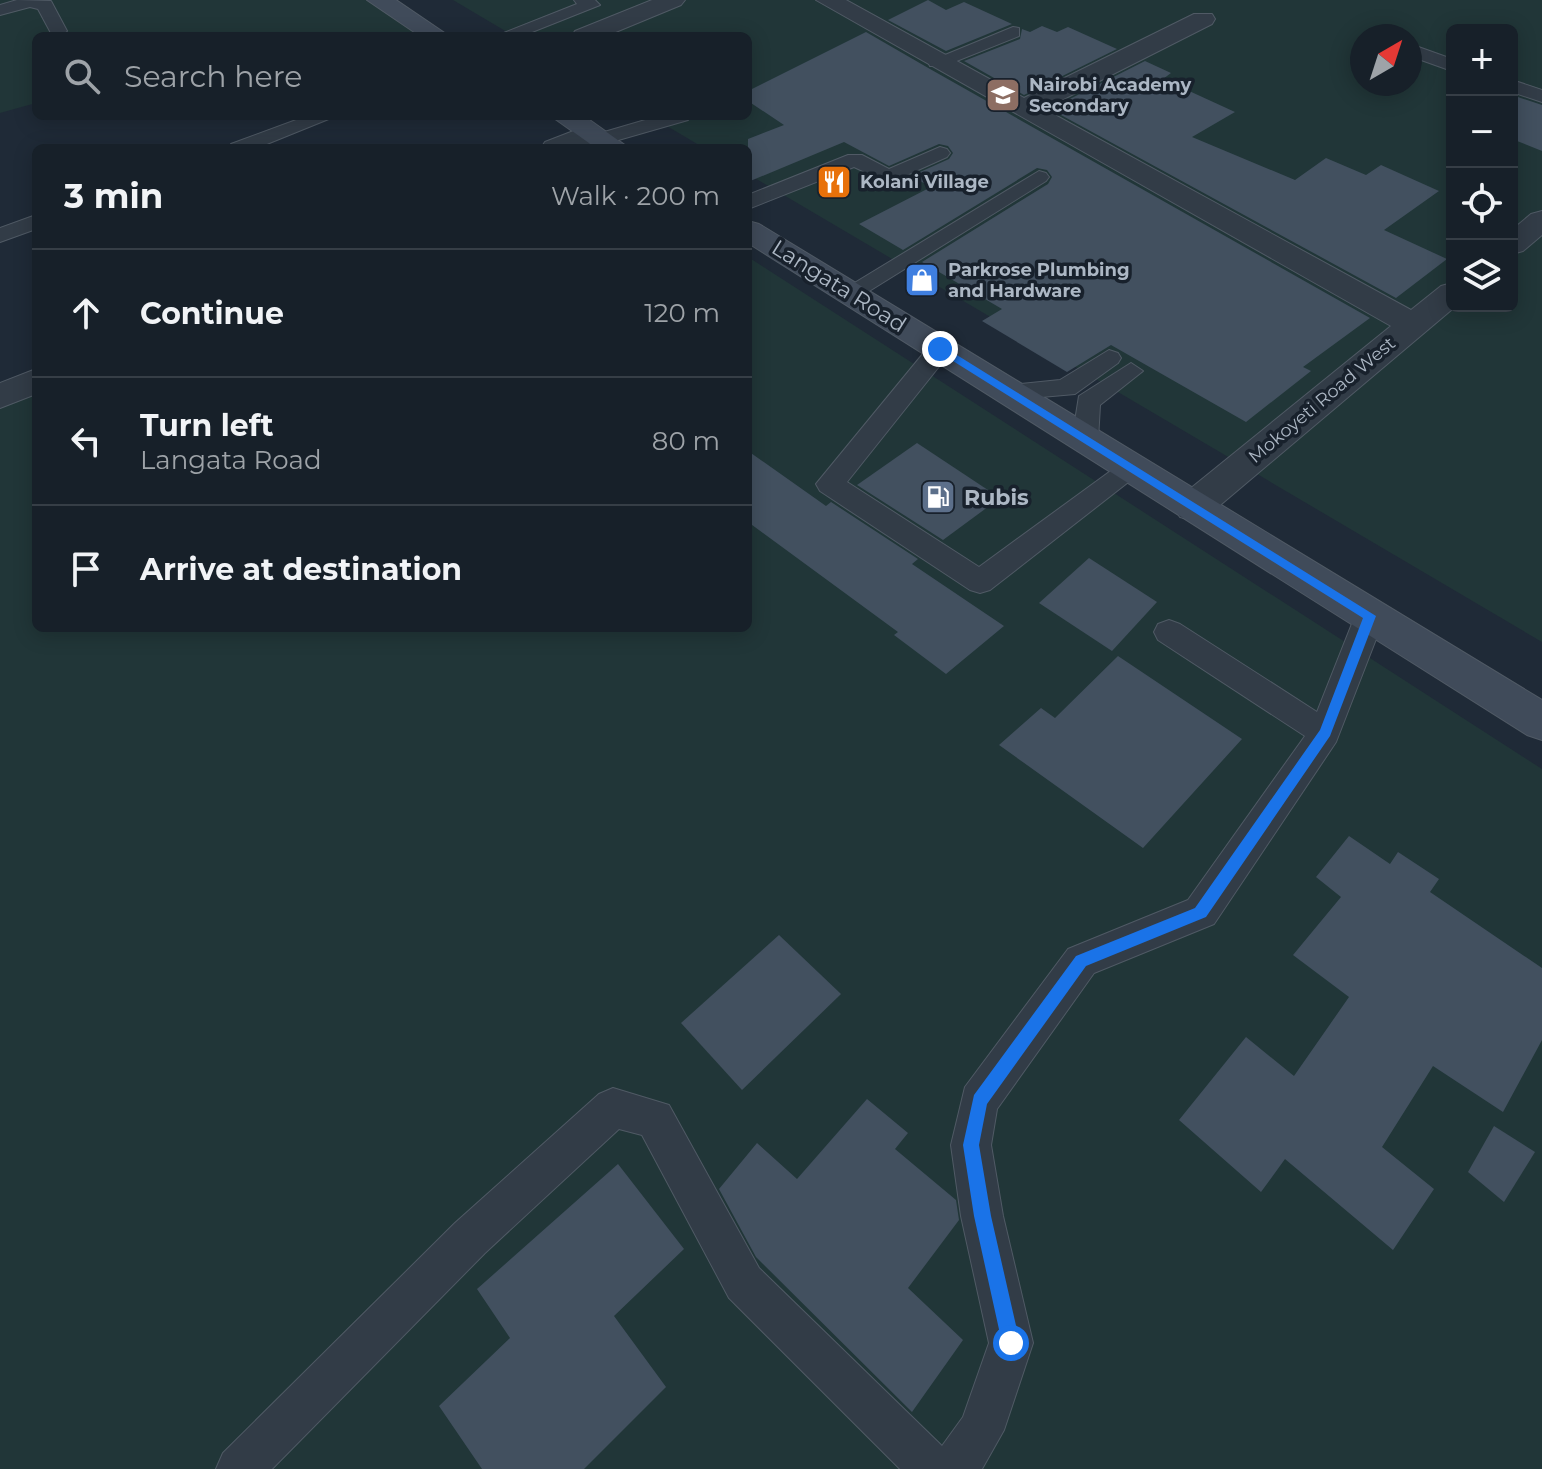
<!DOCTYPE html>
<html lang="en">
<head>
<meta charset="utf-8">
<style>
	:root { --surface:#172029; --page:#242d35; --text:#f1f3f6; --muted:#9ea3a8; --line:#363e46 }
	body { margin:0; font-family:Montserrat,sans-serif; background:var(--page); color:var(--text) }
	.controls { position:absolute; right:24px; top:24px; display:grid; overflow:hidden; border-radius:12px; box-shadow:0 4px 20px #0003 }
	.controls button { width:72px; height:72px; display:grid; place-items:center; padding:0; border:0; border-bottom:2px solid var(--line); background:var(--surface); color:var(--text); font:40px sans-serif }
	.compass { position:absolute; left:1350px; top:24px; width:72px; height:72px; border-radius:50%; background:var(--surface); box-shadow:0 4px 20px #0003; rotate:39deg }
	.stop { position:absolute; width:24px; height:24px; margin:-18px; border:6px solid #1a73e8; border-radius:50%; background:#fff }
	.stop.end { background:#1a73e8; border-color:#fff; box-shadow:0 2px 8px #0008 }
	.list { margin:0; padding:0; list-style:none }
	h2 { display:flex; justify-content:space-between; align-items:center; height:104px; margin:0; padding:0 32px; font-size:34px }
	h2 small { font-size:26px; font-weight:400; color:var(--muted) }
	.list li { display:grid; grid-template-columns:52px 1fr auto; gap:24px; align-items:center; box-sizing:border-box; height:128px; padding:0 32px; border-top:2px solid var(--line) }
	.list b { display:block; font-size:30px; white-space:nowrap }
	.list p { margin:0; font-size:26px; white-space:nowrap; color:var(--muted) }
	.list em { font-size:26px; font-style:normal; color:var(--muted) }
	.icon { flex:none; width:44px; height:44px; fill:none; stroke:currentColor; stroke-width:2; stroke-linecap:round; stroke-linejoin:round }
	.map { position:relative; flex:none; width:1542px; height:1469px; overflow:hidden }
	.search { position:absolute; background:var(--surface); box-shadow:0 4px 20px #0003; left:32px; top:32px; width:720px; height:88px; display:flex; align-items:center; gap:20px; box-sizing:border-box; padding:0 28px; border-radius:12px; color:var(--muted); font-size:30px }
	.panel { position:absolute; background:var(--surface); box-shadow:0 4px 20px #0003; left:32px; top:144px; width:720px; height:488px; border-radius:12px }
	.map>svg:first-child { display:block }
	.green { fill:#213638; fill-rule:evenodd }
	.building { fill:#42505f }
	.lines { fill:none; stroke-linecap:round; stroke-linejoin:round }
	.service-casing { stroke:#505a65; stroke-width:2 }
	.minor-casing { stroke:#505a65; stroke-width:2 }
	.secondary-casing { stroke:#505a65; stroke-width:2 }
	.service { fill:#323c47; fill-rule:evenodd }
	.minor { fill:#323c47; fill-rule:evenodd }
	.secondary { fill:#404b5a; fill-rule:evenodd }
	.route { fill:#1a73e8 }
	.labels { text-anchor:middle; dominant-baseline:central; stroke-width:7; stroke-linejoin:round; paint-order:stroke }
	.far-poi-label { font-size:18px; font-weight:bold; fill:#acb7c4; stroke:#18212c; text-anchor:start }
	.far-street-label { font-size:18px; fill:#acb7c4; stroke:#18212c }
	.street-label { font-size:22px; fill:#acb7c4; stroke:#18212c }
	.poi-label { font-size:22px; font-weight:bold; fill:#acb7c4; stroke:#18212c; text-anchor:start }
</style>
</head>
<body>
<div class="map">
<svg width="1542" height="1469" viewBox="0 0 1542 1469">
	<rect width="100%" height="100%" fill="#1f2a37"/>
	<!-- green -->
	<g class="green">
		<path d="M0,0H378L441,36H36V103L0,113Z"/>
		<path d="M453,0H1542V642L748,174V148H704L650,116H748V36H514ZM1452,30H1512V306H1452ZM1362,36H1410V84H1362Z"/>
		<path d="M748,257L1542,769V1469H0V397L36,381V628H748Z"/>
	</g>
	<!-- building -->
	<g class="building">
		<path d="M928,0L946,10L964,2L1012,24L946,51L888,20Z"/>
		<path d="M1042,26L1057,32L1068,27L1117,49L1024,95L964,61L1020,39L1022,29L1030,32Z"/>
		<path d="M866,32L930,69L1370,318L1303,367L1311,371L1246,422L1111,345L1067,372L982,321L1002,309L922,262L1048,184L1052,177L1047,170L1037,168L903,250L859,224L931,187L911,176L949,159L953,153L948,146L939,144L889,166L844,142L748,182V139L784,125L748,101V91Z"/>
		<path d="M1145,61L1171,73L1163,79L1235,112L1192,137L1295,180L1326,158L1366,175L1381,165L1439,191L1384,230L1447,259L1396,298L1050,109Z"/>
		<path d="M1512,95L1542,105V151L1512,139Z"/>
		<path d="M917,443L1000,498L943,540L857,485Z"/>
		<path d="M748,451L826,506L831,502L918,559L912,564L1004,626L946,674L894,635L898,632L748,522Z"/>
		<path d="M1089,558L1157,602L1112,651L1039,603Z"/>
		<path d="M1118,656L1242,739L1143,848L999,745L1041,708L1055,718Z"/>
		<path d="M1349,836L1390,864L1398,852L1439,879L1430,892L1542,968V1040L1503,1112L1433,1066L1382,1147L1434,1189L1393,1250L1285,1159L1261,1192L1179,1120L1246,1037L1294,1076L1349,997L1293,955L1341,897L1316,877Z"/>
		<path d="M779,935L841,994L742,1090L681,1023Z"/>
		<path d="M867,1099L908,1133L895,1149L956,1200L959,1220L908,1288L963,1340L912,1412L756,1257L719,1189L757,1143L797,1179Z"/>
		<path d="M1494,1126L1535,1152L1504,1202L1468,1172Z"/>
		<path d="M618,1164L684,1249L614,1316L666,1387L584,1469H482L439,1406L510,1338L477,1289Z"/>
	</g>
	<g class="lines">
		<!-- service casing -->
		<g class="service-casing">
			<g id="service">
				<path d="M17,0L51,1L67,31L60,36L52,35L38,9L30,7L0,15V5Z"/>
				<path d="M574,0H595L600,5L522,36H496L577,4Z"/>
				<path d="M1013,27L1019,28V36L944,66H930L928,62Z"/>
				<path d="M1410,44L1452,59V71L1410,56Z"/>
				<path d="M1512,80L1542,90V102L1512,92Z"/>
				<path d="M307,116H336L257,148H228L231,144Z"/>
				<path d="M659,116H691L688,120L601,145L591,139L594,135Z"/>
				<path d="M940,147L947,149L950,153L947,157L889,183L854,167L748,209V195L848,155H862L889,169Z"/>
				<path d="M1039,171L1046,173L1049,177L1046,181L858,298L850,300L838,293Z"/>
				<path d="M36,215V229L0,242V228Z"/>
				<path d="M940,341L952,349L949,354L847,482L979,567L1123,462H1141L1145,469L990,590L980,593L970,590L820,491L816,484L931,344Z"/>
				<path d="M1109,350L1118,353L1121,358L1118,363L1075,394L1009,400L1000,398L996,392L1000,386L1060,380Z"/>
				<path d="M1131,363L1143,371L1100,405L1098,440L1094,446H1076L1072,440L1079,396Z"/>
				<path d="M1370,605L1380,608L1385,616L1336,742L1214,924L1094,973L997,1109L991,1145L1003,1216L1033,1343L1004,1430L982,1469H900L729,1298L642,1135L619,1129L485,1253L272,1469H216L223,1453L455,1223L599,1094L613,1088L669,1105L759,1268L942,1446L963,1417L989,1343L961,1216L951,1145L965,1087L1068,949L1188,900L1305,736L1158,640L1154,632L1158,624L1169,620L1180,624L1317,712L1355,616L1360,608Z"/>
			</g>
		</g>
		<!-- minor casing -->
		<g class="minor-casing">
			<g id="minor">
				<path d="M652,0H685L681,5L606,36H572L575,31Z"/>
				<path d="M816,0H846L1024,98L1194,14H1212L1215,19L1212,24L1044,109L1411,310L1441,286L1452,283V306H1456L1206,517L1193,520L1180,517L1174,507L1180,497L1391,326Z"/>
				<path d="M589,125L599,127L603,133C590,152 561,148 541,148L545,142Z"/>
				<path d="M1542,211V235L1523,251L1512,254V230L1531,214Z"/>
				<path d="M36,369V394L0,408V383Z"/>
			</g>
		</g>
		<!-- secondary casing -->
		<g class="secondary-casing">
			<g id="secondary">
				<path d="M367,0H396L449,36H420Z"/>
				<path d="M551,116H584L629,148H596Z"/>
				<path d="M748,221L759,224L1542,700V740L1527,735L748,243Z"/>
			</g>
		</g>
		<!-- service -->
		<use href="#service" class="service"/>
		<!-- minor -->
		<use href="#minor" class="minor"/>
		<!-- secondary -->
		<use href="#secondary" class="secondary"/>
	</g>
	<!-- route -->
	<path class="route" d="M937,347H944L1376,616L1330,736L1206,917L1086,966L987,1104L979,1145L991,1216L1020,1343L1011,1352L1002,1343L974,1216L963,1145L974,1095L1076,956L1195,908L1320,730L1363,618L937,351Z"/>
	<!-- icons -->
	<defs>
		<g id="school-square" transform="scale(1.8)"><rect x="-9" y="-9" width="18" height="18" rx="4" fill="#8d6e63" stroke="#18212c"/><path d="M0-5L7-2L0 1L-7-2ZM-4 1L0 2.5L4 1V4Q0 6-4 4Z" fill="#fff"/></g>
		<g id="restaurant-square" transform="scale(1.8)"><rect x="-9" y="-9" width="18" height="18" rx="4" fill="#e8710a" stroke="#18212c"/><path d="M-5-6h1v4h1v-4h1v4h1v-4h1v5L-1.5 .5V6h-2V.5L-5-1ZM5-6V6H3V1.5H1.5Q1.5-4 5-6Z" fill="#fff"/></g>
		<g id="shop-square" transform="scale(1.8)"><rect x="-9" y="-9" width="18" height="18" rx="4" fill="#3f7fe0" stroke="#18212c"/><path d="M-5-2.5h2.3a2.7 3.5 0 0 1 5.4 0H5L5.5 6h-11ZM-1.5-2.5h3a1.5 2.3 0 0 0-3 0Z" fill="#fff"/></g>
		<g id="fuel-square" transform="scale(1.8)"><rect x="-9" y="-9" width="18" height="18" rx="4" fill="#5c6f8a" stroke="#18212c"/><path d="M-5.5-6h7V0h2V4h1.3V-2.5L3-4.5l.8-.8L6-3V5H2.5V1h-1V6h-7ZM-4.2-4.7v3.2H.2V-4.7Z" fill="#fff"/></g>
	</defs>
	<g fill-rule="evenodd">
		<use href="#school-square" x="1003" y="95"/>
		<use href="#restaurant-square" x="834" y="182"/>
		<use href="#shop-square" x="922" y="280"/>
		<use href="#fuel-square" x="938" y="497"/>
	</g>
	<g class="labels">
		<!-- far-poi labels -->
		<g class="far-poi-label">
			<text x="1029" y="85">Nairobi Academy<tspan x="1029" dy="21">Secondary</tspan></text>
			<text x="860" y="182">Kolani Village</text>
			<text x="948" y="270">Parkrose Plumbing<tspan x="948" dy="21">and Hardware</tspan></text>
		</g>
		<!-- far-street labels -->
		<g class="far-street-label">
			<text transform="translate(1322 400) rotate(-40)">Mokoyeti Road West</text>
		</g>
		<!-- street labels -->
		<g class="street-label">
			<text transform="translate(839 286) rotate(32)">Langata Road</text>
		</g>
		<!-- poi labels -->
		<g class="poi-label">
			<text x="964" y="497">Rubis</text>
		</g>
	</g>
</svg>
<div class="controls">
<button>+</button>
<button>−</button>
<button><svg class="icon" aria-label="locate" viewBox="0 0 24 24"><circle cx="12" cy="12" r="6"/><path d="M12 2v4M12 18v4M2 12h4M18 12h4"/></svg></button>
<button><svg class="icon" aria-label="layers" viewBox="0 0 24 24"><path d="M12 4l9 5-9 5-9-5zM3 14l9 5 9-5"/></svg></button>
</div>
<svg class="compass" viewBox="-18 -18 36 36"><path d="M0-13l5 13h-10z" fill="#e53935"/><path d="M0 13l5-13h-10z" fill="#9ea3a8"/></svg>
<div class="stop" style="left:1011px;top:1343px"></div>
<div class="stop end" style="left:940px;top:349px"></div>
<div class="search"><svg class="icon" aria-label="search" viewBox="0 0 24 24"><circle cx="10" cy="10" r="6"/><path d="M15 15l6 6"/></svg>Search here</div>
<section class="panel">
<h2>3 min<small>Walk · 200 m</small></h2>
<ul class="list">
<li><svg class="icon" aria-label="ahead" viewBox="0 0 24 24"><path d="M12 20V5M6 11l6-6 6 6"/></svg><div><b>Continue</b></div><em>120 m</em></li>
<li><svg class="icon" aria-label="left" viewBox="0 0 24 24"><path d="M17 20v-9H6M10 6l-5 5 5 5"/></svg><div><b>Turn left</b><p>Langata Road</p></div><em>80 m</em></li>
<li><svg class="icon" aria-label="arrive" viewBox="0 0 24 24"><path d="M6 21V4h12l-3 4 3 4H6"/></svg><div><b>Arrive at destination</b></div></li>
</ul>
</section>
</div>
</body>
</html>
